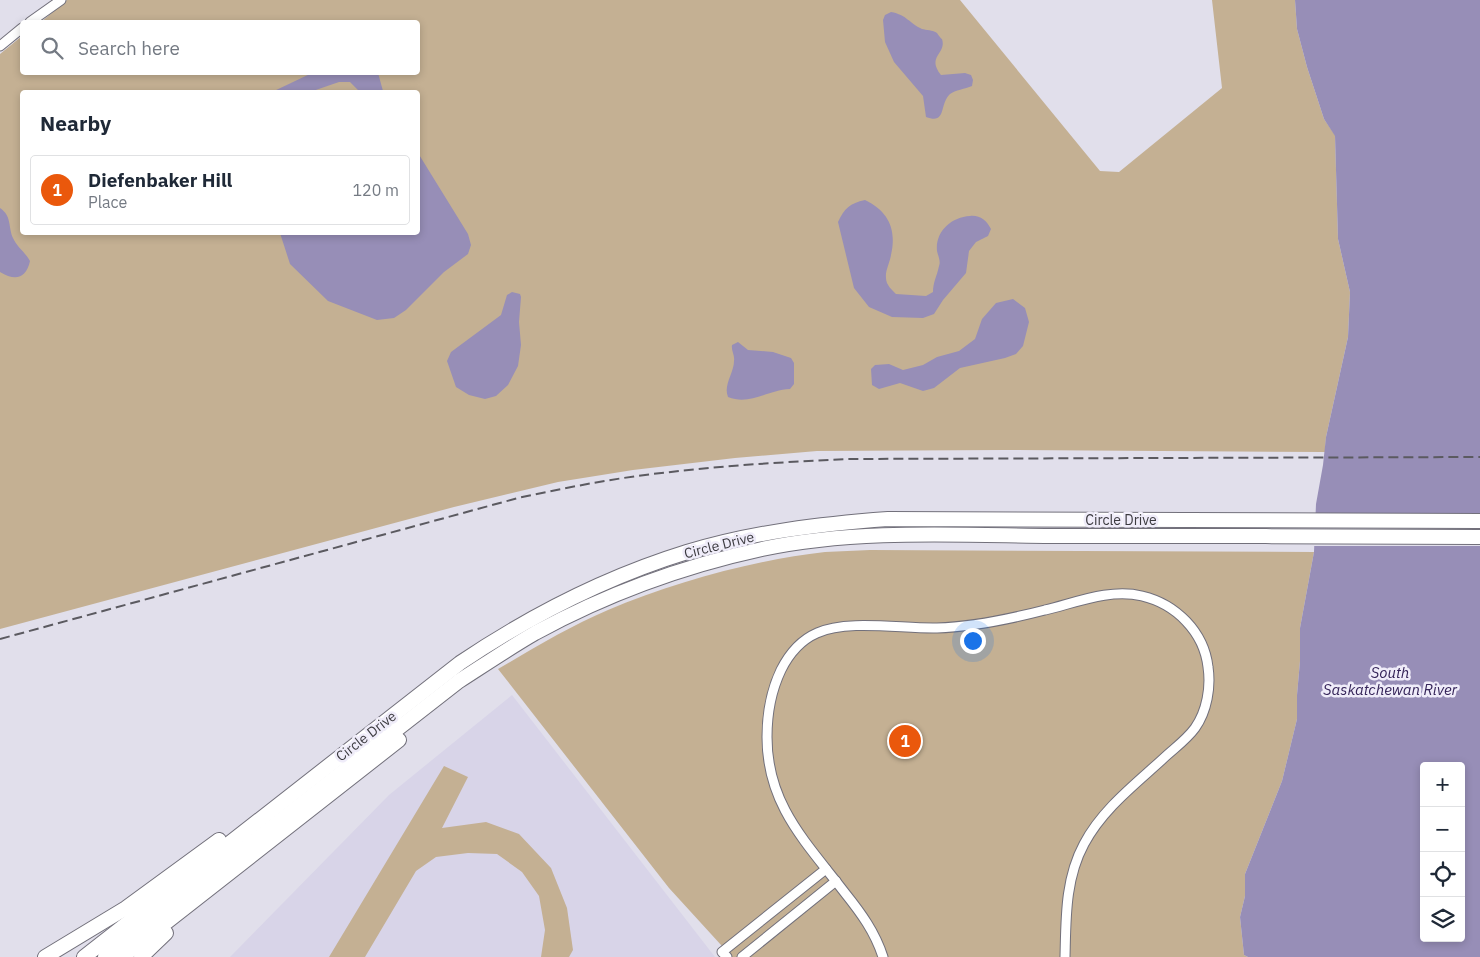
<!DOCTYPE html>
<html lang="en">
<head>
<meta charset="utf-8">
<style>
	:root { --surface:#fff; --page:#f2f2f3; --text:#1f2937; --muted:#747a83; --line:#e0e1e3; --accent:#ea580c }
	body { margin:0; font-family:"IBM Plex Sans",sans-serif; background:var(--page); color:var(--text) }
	.controls { position:absolute; right:15px; bottom:15px; display:grid; overflow:hidden; border-radius:5px; box-shadow:0 2px 8px #0003 }
	.controls button { width:45px; height:45px; display:grid; place-items:center; padding:0; border:0; border-bottom:1px solid var(--line); background:var(--surface); color:var(--text); font:25px sans-serif }
	.you { position:absolute; left:972px; top:640px; width:18px; height:18px; margin:-12px; border:4px solid #fff; border-radius:50%; background:#1a73e8; box-shadow:0 0 0 8px #1a73e833 }
	.badge { display:grid; place-items:center; width:32px; height:32px; border-radius:50%; background:var(--accent); color:#fff; font-size:16px; font-weight:700 }
	.pin { position:absolute; translate:-50% -50%; border:2px solid #fff; box-shadow:0 1px 5px #0006 }
	.list { margin:0; padding:0; list-style:none }
	h2 { display:flex; justify-content:space-between; align-items:center; height:65px; margin:0; padding:0 20px; font-size:21px }
	h2 small { font-size:16px; font-weight:400; color:var(--muted) }
	.list li { display:grid; grid-template-columns:32px 1fr auto; gap:15px; align-items:center; box-sizing:border-box; height:70px; margin:0 10px 10px; padding:0 10px; border:1px solid var(--line); border-radius:5px }
	.list b { display:block; font-size:19px; white-space:nowrap }
	.list p { margin:0; font-size:16px; white-space:nowrap; color:var(--muted) }
	.list em { font-size:16px; font-style:normal; color:var(--muted) }
	.icon { flex:none; width:28px; height:28px; fill:none; stroke:currentColor; stroke-width:2; stroke-linecap:round; stroke-linejoin:round }
	.map { position:relative; flex:none; width:1480px; height:957px; overflow:hidden }
	.search { position:absolute; background:var(--surface); box-shadow:0 2px 8px #0003; left:20px; top:20px; width:400px; height:55px; display:flex; align-items:center; gap:12px; box-sizing:border-box; padding:0 18px; border-radius:5px; color:var(--muted); font-size:19px }
	.panel { position:absolute; background:var(--surface); box-shadow:0 2px 8px #0003; left:20px; top:90px; width:400px; height:145px; border-radius:5px }
	.map>svg:first-child { display:block }
	.built { fill:#d8d4e8 }
	.green { fill:#c4b093; fill-rule:evenodd }
	.water { fill:#978eb7; fill-rule:evenodd }
	.pier { fill:#e1dfeb }
	.lines { fill:none; stroke-linecap:round; stroke-linejoin:round }
	.minor-casing { stroke:#72707b; stroke-width:11 }
	.highway-casing { stroke:#72707b; stroke-width:16 }
	.minor { stroke:#fff; stroke-width:9 }
	.highway { stroke:#fff; stroke-width:14 }
	.rail { stroke:#5b5a60; stroke-width:2; stroke-dasharray:10 5; stroke-linecap:butt }
	.labels { text-anchor:middle; dominant-baseline:central; stroke-width:5; stroke-linejoin:round; paint-order:stroke }
	.street-label { font-size:14px; fill:#3b3a3f; stroke:#efecf9 }
	.water-label { font-size:15px; font-style:italic; fill:#342358; stroke:#efecf9 }
</style>
</head>
<body>
<div class="map">
<svg width="1480" height="957" viewBox="0 0 1480 957">
	<rect width="100%" height="100%" fill="#e1dfeb"/>
	<!-- built -->
	<path class="built" d="M512,695L715,957H230L389,795Z"/>
	<!-- green -->
	<g class="green">
		<path d="M67,0H960L1100,171L1119,172L1222,88L1212,0H1295L1297,29L1307,67L1324,119L1335,135L1338,239L1350,292L1348,337L1326,437L1325,452L1003,450L817,451L735,458L633,470L558,482L454,507L0,629V54L22,36V72H418V22H41ZM22,92H418V232H22Z"/>
		<path d="M870,550L1314,552L1300,628V661L1297,695V719L1282,781L1245,874V896L1240,917L1244,955L1248,957H732L669,888L498,669C534,648 570,626 608,610C674,582 754,560 825,552C840,551 855,551 870,550Z"/>
		<path d="M444,766L468,777L442,828L486,822L519,834L551,868L567,908L573,950L569,957H541L545,930L539,896L522,872L497,854L468,853L436,857L416,871L365,957H329Z"/>
	</g>
	<!-- water -->
	<g class="water">
		<path d="M1295,0H1480V957H1248L1244,955L1240,917L1245,896V874L1282,781L1297,719V695L1300,661V628L1314,552L1316,504L1323,465L1326,437L1348,337L1350,292L1338,239L1335,136L1324,119L1307,67L1297,29ZM1424,766H1461V938H1424Z"/>
		<path d="M891,12C907,15 909,23 922,29C926,30 933,30 937,33C937,33 941,39 942,39C947,54 926,56 941,75L965,73L971,75L973,80L972,86C965,89 955,90 950,94C939,104 947,125 926,117L923,96L894,62L885,42L883,20L885,15Z"/>
		<path d="M312,73H378L383,91L380,92H360L350,82H339L310,92H272Z"/>
		<path d="M418,153L468,234L471,245L468,254L444,272L406,310L394,318L377,320L328,301L290,264L280,233L418,232Z"/>
		<path d="M865,200C888,211 897,229 891,255C890,262 885,271 886,278C886,285 892,290 896,294L926,296L933,292C933,282 937,276 939,266C941,261 938,256 937,251C935,232 951,217 970,216C980,215 986,220 991,229L988,236L976,242L969,251L966,273L943,300L934,314L923,318L892,317L869,307L854,288L838,222C844,209 850,203 865,200Z"/>
		<path d="M0,208C12,216 8,227 13,238C17,247 25,252 30,261C26,279 15,281 0,272Z"/>
		<path d="M512,292L520,294L521,297L519,322L521,345L518,366L508,385L496,396L485,399L469,395L456,387L447,361L451,352L501,315L507,295Z"/>
		<path d="M1013,299L1025,308L1029,322L1023,346L1016,354L1005,358L960,368L934,388L923,391L900,383L879,389L872,385L871,369L875,365L889,364L903,370L923,365L937,357L959,351L975,339L982,319L996,303Z"/>
		<path d="M738,342L748,350L773,352L791,358L794,363V384L790,389C767,390 750,406 728,397C723,385 734,373 734,361C735,355 731,351 732,345Z"/>
	</g>
	<!-- pier -->
	<path class="pier" d="M1313,513H1480V546H1312Z"/>
	<g class="lines">
		<!-- minor casing -->
		<g class="minor-casing">
			<g id="minor">
				<path d="M30,22L61,0"/>
				<path d="M0,46L22,28"/>
				<path d="M727,957L722,952L826,869"/>
				<path d="M742,957L836,881"/>
				<path d="M883,957C875,932 861,913 845,893C806,842 767,805 767,737C767,713 771,691 781,670C789,654 801,640 817,633C847,619 903,629 937,628C974,627 1010,619 1045,610C1075,603 1110,588 1142,596C1176,604 1204,632 1208,667C1211,687 1207,711 1195,728C1187,739 1176,747 1166,756C1137,783 1103,808 1084,844C1065,879 1066,919 1065,957"/>
			</g>
		</g>
		<!-- highway casing -->
		<g class="highway-casing">
			<g id="highway">
				<path d="M45,957L126,908L219,840"/>
				<path d="M84,957L460,663C530,616 606,577 687,552C753,532 821,524 888,519L1480,521"/>
				<path d="M105,957L459,681C484,665 509,648 535,633C605,595 684,566 762,549C855,529 957,535 1052,536C1195,536 1337,536 1480,537"/>
				<path d="M122,957L399,740"/>
				<path d="M141,957L166,933"/>
			</g>
		</g>
		<!-- minor -->
		<use href="#minor" class="minor"/>
		<!-- highway -->
		<use href="#highway" class="highway"/>
		<!-- rail -->
		<path class="rail" d="M0,639L518,498C569,487 620,477 671,472C729,465 788,462 846,459L1480,457"/>
	</g>
	<g class="labels">
		<!-- street labels -->
		<g class="street-label">
			<text x="1121" y="520">Circle Drive</text>
			<text transform="translate(719 545) rotate(-14)">Circle Drive</text>
			<text transform="translate(366 736) rotate(-38)">Circle Drive</text>
		</g>
		<!-- water labels -->
		<g class="water-label">
			<text x="1390" y="672">South<tspan x="1390" dy="17">Saskatchewan River</tspan></text>
		</g>
	</g>
</svg>
<div class="controls">
<button>+</button>
<button>−</button>
<button><svg class="icon" aria-label="locate" viewBox="0 0 24 24"><circle cx="12" cy="12" r="6"/><path d="M12 2v4M12 18v4M2 12h4M18 12h4"/></svg></button>
<button><svg class="icon" aria-label="layers" viewBox="0 0 24 24"><path d="M12 4l9 5-9 5-9-5zM3 14l9 5 9-5"/></svg></button>
</div>
<div class="you"></div>
<div class="pin badge" style="left:905px;top:741px">1</div>
<div class="search"><svg class="icon" aria-label="search" viewBox="0 0 24 24"><circle cx="10" cy="10" r="6"/><path d="M15 15l6 6"/></svg>Search here</div>
<section class="panel">
<h2>Nearby<small></small></h2>
<ul class="list">
<li><span class="badge">1</span><div><b>Diefenbaker Hill</b><p>Place</p></div><em>120 m</em></li>
</ul>
</section>
</div>
</body>
</html>
